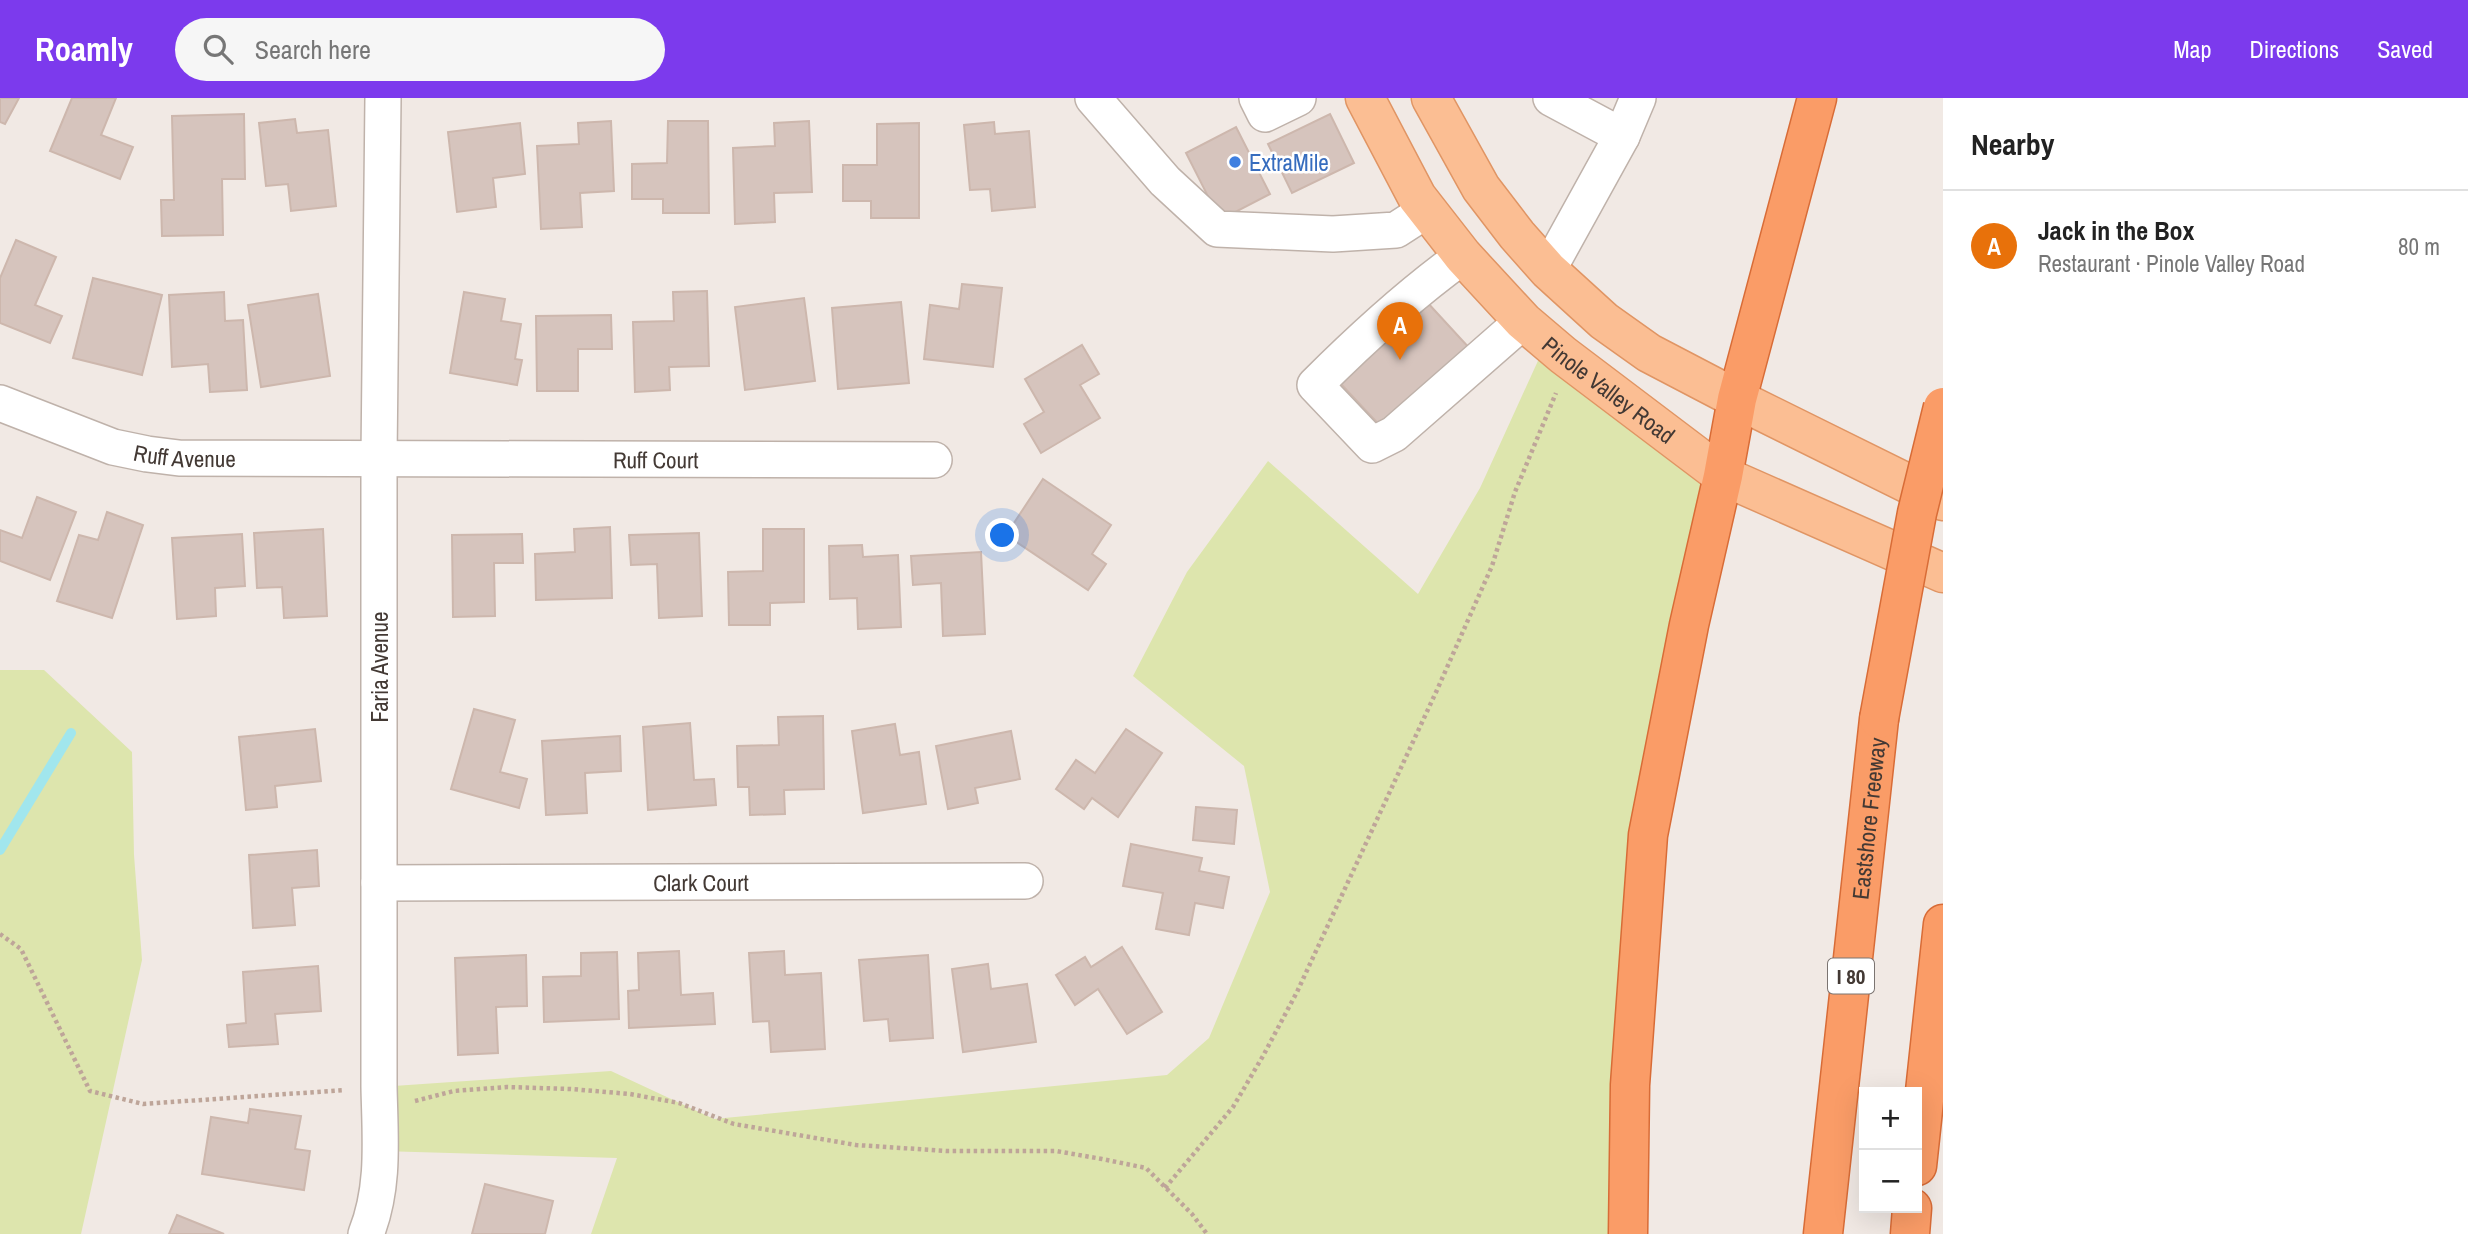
<!DOCTYPE html>
<html lang="en">
<head>
<meta charset="utf-8">
<style>
	:root { --surface:#fff; --page:#f6f6f6; --text:#222; --muted:#767676; --line:#e0e0e0; --accent:#7c3aed }
	body { margin:0; font-family:"Archivo Narrow",sans-serif; background:var(--page); color:var(--text) }
	.controls { position:absolute; right:21px; bottom:21px; display:grid; overflow:hidden; border-radius:0px; box-shadow:0 7px 28px #0002 }
	.controls button { width:63px; height:63px; display:grid; place-items:center; padding:0; border:0; border-bottom:2px solid var(--line); background:var(--surface); color:var(--text); font:35px sans-serif }
	.you { position:absolute; left:1003px; top:438px; width:24px; height:24px; margin:-18px; border:5px solid #fff; border-radius:50%; background:#1a73e8; box-shadow:0 0 0 10px #1a73e833 }
	.badge { display:grid; place-items:center; width:46px; height:46px; border-radius:50%; background:var(--accent); color:#fff; font-size:23px; font-weight:700 }
	.pin { position:absolute; translate:-50% -58px; filter:drop-shadow(0 2px 4px #0008) }
	.pin::after { content:''; position:absolute; top:37px; width:24px; height:21px; background:inherit; clip-path:polygon(0 0,100% 0,50% 100%) }
	.list { margin:0; padding:0; list-style:none }
	h2 { display:flex; justify-content:space-between; align-items:center; height:91px; margin:0; padding:0 28px; font-size:30px }
	h2 small { font-size:23px; font-weight:400; color:var(--muted) }
	.list li { display:grid; grid-template-columns:46px 1fr auto; gap:21px; align-items:center; box-sizing:border-box; height:112px; padding:0 28px; border-top:2px solid var(--line) }
	.list b { display:block; font-size:26px; white-space:nowrap }
	.list p { margin:0; font-size:23px; white-space:nowrap; color:var(--muted) }
	.list em { font-size:23px; font-style:normal; color:var(--muted) }
	.icon { flex:none; width:38px; height:38px; fill:none; stroke:currentColor; stroke-width:2; stroke-linecap:round; stroke-linejoin:round }
	.map { position:relative; flex:none; width:1943px; height:1136px; overflow:hidden }
	header { display:flex; align-items:center; gap:42px; box-sizing:border-box; height:98px; padding:0 35px; background:var(--accent); color:#fff }
	header strong { font-size:33px }
	nav { display:flex; gap:38px; margin-inline-start:auto; font-size:24px }
	.search { width:490px; height:63px; background:var(--page); display:flex; align-items:center; gap:18px; box-sizing:border-box; padding:0 24px; border-radius:38px; color:var(--muted); font-size:26px }
	main { display:flex }
	aside { flex:1; background:var(--surface) }
	.map>svg:first-child { display:block }
	.green { fill:#dde5ad }
	.lines { fill:none; stroke-linecap:round; stroke-linejoin:round }
	.stream { stroke:#a1e6ed; stroke-width:10 }
	.building { fill:#d6c4bd; stroke:#cdb7ad; stroke-width:2 }
	.minor-casing { stroke:#bfb2aa; stroke-width:38 }
	.major-casing { stroke:#e09564; stroke-width:41 }
	.highway-casing { stroke:#d86c37; stroke-width:41 }
	.path { stroke:#bea599; stroke-width:4.5; stroke-dasharray:3.5 3.5; stroke-linecap:butt }
	.minor { stroke:#fff; stroke-width:35 }
	.major { stroke:#fbbe93; stroke-width:38 }
	.highway { stroke:#fa9c67; stroke-width:38 }
	.highway-bridge-casing { stroke:#d86c37; stroke-width:41; stroke-linecap:butt }
	.highway-bridge { stroke:#fa9c67; stroke-width:38 }
	.shop-dot { fill:#3f7fe0; stroke:#fff; stroke-width:2.5 }
	.labels { text-anchor:middle; dominant-baseline:central; stroke-width:5; stroke-linejoin:round; paint-order:stroke }
	.shield { fill:#fff; stroke:#7b7471; stroke-width:2 }
	.shield-label { font-size:21px; font-weight:bold; fill:#433934 }
	.shop-label { font-size:23px; fill:#366cbe; stroke:#fff; text-anchor:start }
	.street-label { font-size:23px; fill:#433934; stroke:#fff }
</style>
</head>
<body>
<header>
<strong>Roamly</strong>
<div class="search"><svg class="icon" aria-label="search" viewBox="0 0 24 24"><circle cx="10" cy="10" r="6"/><path d="M15 15l6 6"/></svg>Search here</div>
<nav><a>Map</a><a>Directions</a><a>Saved</a></nav>
</header>
<main>
<div class="map">
<svg width="1943" height="1136" viewBox="0 0 1943 1136">
	<rect width="100%" height="100%" fill="#f1e9e4"/>
	<!-- green -->
	<g class="green">
		<path d="M1547,243L1723,378L1648,737L1628,1136H591L617,1060L381,1053L379,989L611,973L714,1021L1167,977L1209,940L1270,794L1244,668L1133,578L1187,474L1268,363L1418,496L1480,390Z"/>
		<path d="M0,572H44L132,654L134,757L142,862L81,1136H0Z"/>
	</g>
	<g class="lines">
		<!-- stream -->
		<path class="stream" d="M0,752L71,635"/>
	</g>
	<!-- building -->
	<g class="building">
		<path d="M0,0H19L5,26L0,24Z"/>
		<path d="M72,0H116L101,37L133,49L120,81L50,53Z"/>
		<path d="M244,16L245,81H222L223,137L162,138L161,102H174L172,18Z"/>
		<path d="M1330,16L1354,65L1292,95L1268,46Z"/>
		<path d="M295,21L297,35L328,32L336,108L291,113L288,86L266,88L259,25Z"/>
		<path d="M611,23L614,93L580,95L582,129L541,131L537,48L579,46L578,25Z"/>
		<path d="M668,23H708L709,115H663V101H632V66L667,65Z"/>
		<path d="M809,23L812,94L774,95L775,124L735,126L733,50L775,48L774,25Z"/>
		<path d="M994,24L995,36L1029,33L1035,109L992,113L990,91L970,92L964,27Z"/>
		<path d="M520,25L525,76L493,80L496,109L457,114L448,34Z"/>
		<path d="M919,25V120H871V103H843V67H877V26Z"/>
		<path d="M1236,29L1270,96L1220,122L1186,55Z"/>
		<path d="M16,142L56,159L35,207L62,218L50,245L0,225V180Z"/>
		<path d="M93,180L162,197L142,277L73,260Z"/>
		<path d="M962,186L1002,190L993,269L924,261L930,207L959,211Z"/>
		<path d="M707,193L709,268L669,269L670,292L635,294L633,224L674,223L673,194Z"/>
		<path d="M224,194L225,223L243,222L247,292L210,294L208,266L172,269L169,197Z"/>
		<path d="M464,194L505,201L501,223L521,226L515,261L522,262L517,287L450,275Z"/>
		<path d="M318,196L330,278L261,289L248,207Z"/>
		<path d="M804,200L815,283L745,292L735,209Z"/>
		<path d="M1426,203L1472,253L1385,333L1339,284Z"/>
		<path d="M901,204L909,285L838,291L832,210Z"/>
		<path d="M611,217L612,251H578V293H537L536,218Z"/>
		<path d="M1082,247L1099,276L1080,287L1100,320L1041,355L1024,326L1044,314L1025,281Z"/>
		<path d="M1043,381L1111,427L1092,456L1106,466L1088,492L1006,437Z"/>
		<path d="M37,399L76,414L50,482L0,463V432L22,440Z"/>
		<path d="M107,414L143,427L112,520L57,503L79,437L98,442Z"/>
		<path d="M610,429L612,500L536,502L535,456L575,454L574,431Z"/>
		<path d="M323,431L327,518L284,520L282,489L257,490L254,435Z"/>
		<path d="M763,431H804V504L770,505V527H729L728,474L763,473Z"/>
		<path d="M699,435L702,518L659,520L657,466L631,467L629,437Z"/>
		<path d="M242,436L245,488L215,490L216,518L177,521L172,440Z"/>
		<path d="M522,436L523,465H494L495,518L453,519L452,437Z"/>
		<path d="M862,447L863,459L898,457L901,529L858,531L857,500L830,501L829,448Z"/>
		<path d="M981,454L985,536L943,538L941,485L913,487L911,458Z"/>
		<path d="M474,611L515,622L500,674L527,681L519,710L451,691Z"/>
		<path d="M823,618L824,691L784,692L785,716L750,717L749,689H738L737,648L779,647L778,619Z"/>
		<path d="M690,625L694,682L714,681L716,707L648,712L643,629Z"/>
		<path d="M895,626L900,657L919,654L926,706L863,715L852,633Z"/>
		<path d="M315,631L321,683L275,688L277,709L246,712L239,639Z"/>
		<path d="M1126,631L1162,655L1118,719L1092,700L1084,711L1056,691L1076,662L1095,675Z"/>
		<path d="M1011,633L1020,681L975,690L978,705L948,711L936,648Z"/>
		<path d="M620,638L621,673L585,675L587,715L546,717L542,643Z"/>
		<path d="M1196,709L1237,712L1234,746L1193,742Z"/>
		<path d="M1131,746L1202,760L1199,773L1229,779L1223,810L1195,805L1189,837L1156,831L1163,795L1123,788Z"/>
		<path d="M317,752L319,788L292,790L295,827L253,830L249,757Z"/>
		<path d="M1122,849L1162,914L1127,936L1098,891L1075,907L1056,877L1085,859L1091,869Z"/>
		<path d="M679,853L681,897L713,895L715,926L629,930L628,893L639,892L638,855Z"/>
		<path d="M784,853L785,877L821,875L825,951L771,954L769,923L753,924L749,855Z"/>
		<path d="M617,854L619,921L544,924L543,879L581,878V855Z"/>
		<path d="M526,857L527,908L496,909L498,955L458,957L455,860Z"/>
		<path d="M928,857L933,940L890,943L888,921L864,923L859,862Z"/>
		<path d="M988,866L991,891L1027,886L1036,944L963,954L952,871Z"/>
		<path d="M318,868L321,913L275,916L278,946L229,949L227,927L246,925L243,874Z"/>
		<path d="M250,1011L301,1018L295,1051L310,1053L304,1092L202,1076L211,1019L248,1025Z"/>
		<path d="M485,1086L553,1103L545,1136H472Z"/>
		<path d="M177,1117L224,1136H169Z"/>
	</g>
	<g class="lines">
		<!-- minor casing -->
		<g class="minor-casing">
			<g id="minor">
				<path d="M1093,0L1165,83L1217,131L1333,136L1396,132L1427,112"/>
				<path d="M1257,0L1265,16L1298,0"/>
				<path d="M1551,0L1622,38"/>
				<path d="M1463,158C1410,196 1361,241 1315,287L1372,347L1394,336L1523,223"/>
				<path d="M1548,172L1622,38L1638,0"/>
				<path id="s1" d="M0,305L113,349L147,356L179,360L934,362"/>
				<path id="s2" d="M379,785L1025,783"/>
				<path d="M366,1136C385,1089 380,1039 379,989V359L383,0"/>
			</g>
		</g>
		<!-- major casing -->
		<g class="major-casing">
			<g id="major">
				<path id="s3" d="M1365,0L1417,99L1463,158L1523,223L1563,257L1723,378L1943,475"/>
				<path d="M1431,0L1481,90L1517,137L1548,172L1604,223L1649,255L1737,301L1943,403"/>
			</g>
		</g>
		<!-- highway casing -->
		<g class="highway-casing">
			<g id="highway">
				<path d="M1917,1068L1943,826"/>
				<path d="M1628,1136L1630,987L1648,737L1689,527L1723,378L1737,301L1817,0"/>
				<path id="s4" d="M1823,1136L1879,621"/>
				<path d="M1910,1136L1912,1110"/>
			</g>
		</g>
		<!-- path -->
		<g class="path">
			<path d="M0,836L21,851L90,993L143,1006L345,992"/>
			<path d="M415,1003L454,993L507,989L571,991L630,996L679,1005L734,1026L856,1047L947,1053H1056L1102,1061L1146,1070L1192,1116L1207,1136"/>
			<path d="M1165,1090L1233,1009L1263,958L1297,894L1437,592L1492,468L1515,394L1556,295"/>
		</g>
		<!-- minor -->
		<use href="#minor" class="minor"/>
		<!-- major -->
		<use href="#major" class="major"/>
		<!-- highway -->
		<use href="#highway" class="highway"/>
		<!-- highway-bridge casing -->
		<g class="highway-bridge-casing">
			<path id="highway-bridge" d="M1879,621L1917,415L1943,309"/>
		</g>
		<!-- highway-bridge -->
		<use href="#highway-bridge" class="highway-bridge"/>
	</g>
	<!-- markers -->
	<circle class="shop-dot" cx="1235" cy="64" r="7"/>
	<g class="labels">
		<!-- shield labels -->
		<rect class="shield" x="1828" y="860.5" width="46" height="35" rx="5"/>
		<g class="shield-label">
			<text x="1851" y="878">I 80</text>
		</g>
		<!-- shop labels -->
		<g class="shop-label">
			<text x="1249" y="64">ExtraMile</text>
		</g>
		<!-- street labels -->
		<g class="street-label">
			<text stroke="none"><textPath href="#s3" startOffset="385">Pinole Valley Road</textPath></text>
			<text stroke="none"><textPath href="#s1" startOffset="194">Ruff Avenue</textPath></text>
			<text stroke="none"><textPath href="#s1" startOffset="665">Ruff Court</textPath></text>
			<text transform="translate(379 569) rotate(-90)">Faria Avenue</text>
			<text stroke="none"><textPath href="#s4" startOffset="418">Eastshore Freeway</textPath></text>
			<text stroke="none"><textPath href="#s2" startOffset="322">Clark Court</textPath></text>
		</g>
	</g>
</svg>
<div class="controls">
<button>+</button>
<button>−</button>
</div>
<div class="you"></div>
<div class="pin badge" style="left:1400px;top:262px;background:#e8710a">A</div>
</div>
<aside>
<h2>Nearby<small></small></h2>
<ul class="list">
<li><span class="badge" style="background:#e8710a">A</span><div><b>Jack in the Box</b><p>Restaurant · Pinole Valley Road</p></div><em>80 m</em></li>
</ul>
</aside>
</main>
</body>
</html>
